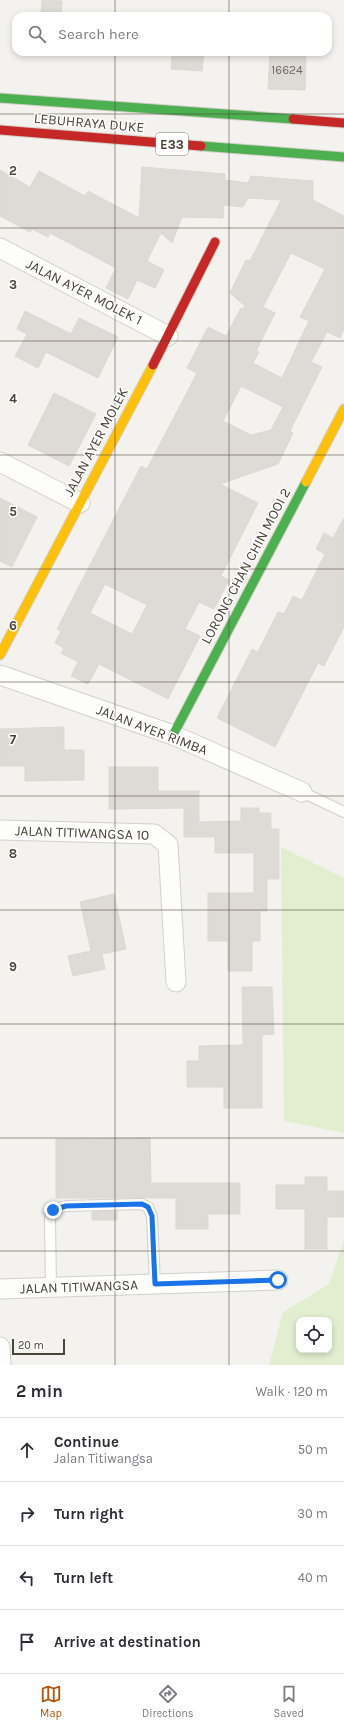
<!DOCTYPE html>
<html lang="en">
<head>
<meta charset="utf-8">
<style>
	:root { --surface:#fff; --page:#f2f2f3; --text:#2b2b33; --muted:#7c7c81; --line:#e1e1e2; --accent:#b45309 }
	body { margin:0; font-family:Karla,sans-serif; background:var(--page); color:var(--text) }
	.controls { position:absolute; right:12px; bottom:12px; display:grid; overflow:hidden; border-radius:8px; box-shadow:0 2px 6px #0003 }
	.controls button { width:36px; height:36px; display:grid; place-items:center; padding:0; border:0; border-bottom:1px solid var(--line); background:var(--surface); color:var(--text); font:20px sans-serif }
	.scale { position:absolute; left:12px; bottom:10px; width:53px; box-sizing:border-box; padding-left:4px; border:2px solid #4b4439; border-top:0; font-size:11px; line-height:14px; white-space:nowrap; color:#4b4439; -webkit-text-stroke:3px #fff; paint-order:stroke }
	.stop { position:absolute; width:12px; height:12px; margin:-9px; border:3px solid #1a73e8; border-radius:50%; background:#fff }
	.stop.end { background:#1a73e8; border-color:#fff; box-shadow:0 1px 4px #0008 }
	.list { margin:0; padding:0; list-style:none }
	h2 { display:flex; justify-content:space-between; align-items:center; height:52px; margin:0; padding:0 16px; font-size:17px }
	h2 small { font-size:13px; font-weight:400; color:var(--muted) }
	.list li { display:grid; grid-template-columns:26px 1fr auto; gap:12px; align-items:center; box-sizing:border-box; height:64px; padding:0 16px; border-top:1px solid var(--line) }
	.list b { display:block; font-size:15px; white-space:nowrap }
	.list p { margin:0; font-size:13px; white-space:nowrap; color:var(--muted) }
	.list em { font-size:13px; font-style:normal; color:var(--muted) }
	.icon { flex:none; width:22px; height:22px; fill:none; stroke:currentColor; stroke-width:2; stroke-linecap:round; stroke-linejoin:round }
	.map { position:relative; flex:none; width:344px; height:1365px; overflow:hidden }
	.search { position:absolute; background:var(--surface); box-shadow:0 2px 6px #0003; left:12px; right:12px; top:12px; height:44px; display:flex; align-items:center; gap:10px; box-sizing:border-box; padding:0 14px; border-radius:12px; color:var(--muted); font-size:15px }
	.sheet { height:308px; background:var(--surface) }
	nav { display:flex; justify-content:space-around; align-items:center; box-sizing:border-box; height:56px; border-top:1px solid var(--line); background:var(--surface); font-size:11px; color:var(--muted) }
	nav a { display:grid; justify-items:center; gap:2px }
	nav .on { color:var(--accent) }
	.map>svg:first-child { display:block }
	.green { fill:#e1eecf; fill-rule:evenodd }
	.building { fill:#dedbd6; stroke:#dcd9d4; fill-rule:evenodd }
	.lines { fill:none; stroke-linecap:round; stroke-linejoin:round }
	.lane-casing { stroke:#d2d0cb; stroke-width:12 }
	.street-casing { stroke:#d2d0cb; stroke-width:21 }
	.fast-casing { stroke:#d3cfc5; stroke-width:11 }
	.slow-casing { stroke:#d3cfc5; stroke-width:11 }
	.jam-casing { stroke:#d3cfc5; stroke-width:11 }
	.lane { stroke:#fdfdfc; stroke-width:10 }
	.street { stroke:#fdfdfc; stroke-width:19 }
	.fast { stroke:#4caf50; stroke-width:9 }
	.slow { stroke:#ffc107; stroke-width:9 }
	.jam { stroke:#c62828; stroke-width:9 }
	.route { stroke:#1a73e8; stroke-width:5 }
	.grid { fill:none; stroke:#4b4439; stroke-width:1; stroke-opacity:0.55 }
	.labels { text-anchor:middle; dominant-baseline:central; stroke-width:3; stroke-linejoin:round; paint-order:stroke }
	.number-label { font-size:12px; fill:#706a61 }
	.shield { fill:#fff; stroke:#817c74; stroke-width:1 }
	.shield-label { font-size:13px; font-weight:bold; fill:#4b4439 }
	.street-label { font-size:14px; fill:#4b4439; stroke:#fff }
	.grid-label { font-size:13px; text-anchor:middle; font-weight:bold; fill:#4b4439; stroke:#fff; stroke-width:3; stroke-linejoin:round; paint-order:stroke }
</style>
</head>
<body>
<div class="map">
<svg width="344" height="1365" viewBox="0 0 344 1365">
	<rect width="100%" height="100%" fill="#f4f2ee"/>
	<!-- green -->
	<g class="green">
		<path d="M281,847L344,878V1133L284,1121Z"/>
		<path d="M344,1240V1365H269L283,1312L329,1284ZM299,1320H329V1350H299Z"/>
	</g>
	<!-- building -->
	<g class="building">
		<path d="M42,0L62,1L61,16H41Z"/>
		<path d="M172,52H204L202,71L171,69Z"/>
		<path d="M270,52H306L305,90L268,89Z"/>
		<path d="M142,167L225,174V180L248,183L251,176L313,181V200L344,216V329L340,338L327,332L311,362L322,367L290,431L293,433L278,464L220,484L258,503L221,576L229,580L214,609L199,602L185,629L200,636L168,699L99,664L88,684L71,676L78,662L61,653L64,648L55,643L61,631L57,629L141,466L147,469L197,373L187,368L208,327L226,336L241,308L243,309L245,306L230,293L246,260L250,261L281,200L248,198L243,207L224,205L223,218L182,217L172,243L161,233L147,261L164,270L155,288L137,280L128,299L106,288L116,268L50,233L48,237L32,229L30,232L0,216V170L30,187L39,171L85,196L88,191L139,218ZM291,253L325,269L300,317L309,321L282,378L253,363L259,352L256,351L275,313L263,307ZM241,386L283,407L271,430L251,435L223,421ZM105,584L147,605L132,634L90,613Z"/>
		<path d="M25,311L71,334L79,318L118,337L98,378L46,352L38,368L15,356L27,334L17,329Z"/>
		<path d="M54,393L96,414L69,466L28,445Z"/>
		<path d="M0,498L37,517L12,567L0,561Z"/>
		<path d="M344,518V627L324,666L318,663L275,747L217,718L252,649L258,652L278,612L284,614L293,596L302,600L325,554L316,549L324,533L333,538Z"/>
		<path d="M64,727V750H84V780L25,781V766H0V729Z"/>
		<path d="M109,767H158V791H199V822L241,821V808H259V813H271V829H279V879H267V911H260V941H252V971H228V941H208V893H254V853H215V837H184V808L109,809Z"/>
		<path d="M114,894L126,949L102,954L105,969L73,976L68,956L91,951L80,902Z"/>
		<path d="M242,987H272L274,1034L262,1035V1108H224V1087H187V1061H199V1046L243,1045Z"/>
		<path d="M150,1138L151,1183H240V1214H208V1229H176V1198H56V1139Z"/>
		<path d="M305,1177H327V1191H344V1217H327V1249H305V1209H276V1185H305Z"/>
		<path d="M117,1211V1220H92V1212Z"/>
	</g>
	<g class="lines">
		<!-- lane casing -->
		<g class="lane-casing">
			<g id="lane">
				<path d="M302,792L344,812"/>
				<path d="M51,1288L50,1220L53,1210L66,1206L142,1204L148,1207L152,1216L155,1285"/>
			</g>
		</g>
		<!-- street casing -->
		<g class="street-casing">
			<g id="street">
				<path d="M0,248L168,336"/>
				<path d="M0,462L80,503"/>
				<path d="M0,675L173,735L302,792"/>
				<path d="M0,830L154,834L168,845L176,982"/>
				<path d="M0,1289L278,1280"/>
				<path d="M0,1347L1,1365"/>
			</g>
		</g>
		<!-- fast casing -->
		<g class="fast-casing">
			<g id="fast">
				<path d="M0,98L293,119"/>
				<path d="M201,146L344,157"/>
				<path d="M173,735L306,482"/>
			</g>
		</g>
		<!-- slow casing -->
		<g class="slow-casing">
			<g id="slow">
				<path d="M306,482L344,409"/>
				<path d="M0,655L153,365"/>
			</g>
		</g>
		<!-- jam casing -->
		<g class="jam-casing">
			<g id="jam">
				<path d="M293,119L344,123"/>
				<path d="M0,130L201,146"/>
				<path d="M153,365L215,242"/>
			</g>
		</g>
		<!-- lane -->
		<use href="#lane" class="lane"/>
		<!-- street -->
		<use href="#street" class="street"/>
		<!-- fast -->
		<use href="#fast" class="fast"/>
		<!-- slow -->
		<use href="#slow" class="slow"/>
		<!-- jam -->
		<use href="#jam" class="jam"/>
	</g>
	<g class="lines">
		<!-- route -->
		<path class="route" d="M53,1210L66,1206L142,1204L148,1207L152,1216L155,1284L278,1280"/>
	</g>
	<!-- grid -->
	<path class="grid" d="M115,0V16M229,0V16M115,52V1365M229,52V1365M0,114H344M0,228H344M0,341H344M0,455H344M0,569H344M0,682H344M0,796H344M0,910H344M0,1024H344M0,1138H344M0,1251H344"/>
	<g class="labels">
		<!-- number labels -->
		<g class="number-label">
			<text x="287" y="70">16624</text>
		</g>
		<!-- shield labels -->
		<rect class="shield" x="156" y="133" width="32" height="22" rx="3"/>
		<g class="shield-label">
			<text x="172" y="144">E33</text>
		</g>
		<!-- street labels -->
		<g class="street-label">
			<text transform="translate(89 123) rotate(5)">LEBUHRAYA DUKE</text>
			<text transform="translate(84 292) rotate(27)">JALAN AYER MOLEK 1</text>
			<text transform="translate(96 442) rotate(-62)">JALAN AYER MOLEK</text>
			<text transform="translate(246 566) rotate(-62)">LORONG CHAN CHIN MOOI 2</text>
			<text transform="translate(152 730) rotate(21)">JALAN AYER RIMBA</text>
			<text transform="translate(82 833) rotate(2)">JALAN TITIWANGSA 10</text>
			<text transform="translate(79 1287) rotate(-2)">JALAN TITIWANGSA</text>
		</g>
	</g>
	<g class="grid-label">
		<text x="13" y="175">2</text>
		<text x="13" y="289">3</text>
		<text x="13" y="403">4</text>
		<text x="13" y="516">5</text>
		<text x="13" y="630">6</text>
		<text x="13" y="744">7</text>
		<text x="13" y="858">8</text>
		<text x="13" y="971">9</text>
	</g>
</svg>
<div class="controls">
<button><svg class="icon" aria-label="locate" viewBox="0 0 24 24"><circle cx="12" cy="12" r="6"/><path d="M12 2v4M12 18v4M2 12h4M18 12h4"/></svg></button>
</div>
<div class="scale">20 m</div>
<div class="stop" style="left:278px;top:1280px"></div>
<div class="stop end" style="left:53px;top:1210px"></div>
<div class="search"><svg class="icon" aria-label="search" viewBox="0 0 24 24"><circle cx="10" cy="10" r="6"/><path d="M15 15l6 6"/></svg>Search here</div>
</div>
<section class="sheet">
<h2>2 min<small>Walk · 120 m</small></h2>
<ul class="list">
<li><svg class="icon" aria-label="ahead" viewBox="0 0 24 24"><path d="M12 20V5M6 11l6-6 6 6"/></svg><div><b>Continue</b><p>Jalan Titiwangsa</p></div><em>50 m</em></li>
<li><svg class="icon" aria-label="right" viewBox="0 0 24 24"><path d="M7 20v-9h11M14 6l5 5-5 5"/></svg><div><b>Turn right</b></div><em>30 m</em></li>
<li><svg class="icon" aria-label="left" viewBox="0 0 24 24"><path d="M17 20v-9H6M10 6l-5 5 5 5"/></svg><div><b>Turn left</b></div><em>40 m</em></li>
<li><svg class="icon" aria-label="arrive" viewBox="0 0 24 24"><path d="M6 21V4h12l-3 4 3 4H6"/></svg><div><b>Arrive at destination</b></div></li>
</ul>
</section>
<nav>
<a class="on"><svg class="icon" aria-label="map" viewBox="0 0 24 24"><path d="M3 6l6-2 6 2 6-2v14l-6 2-6-2-6 2zM9 4v14M15 6v14"/></svg>Map</a>
<a><svg class="icon" aria-label="directions" viewBox="0 0 24 24"><path d="M12 3l9 9-9 9-9-9zM9 14v-3h6M13 9l2 2-2 2"/></svg>Directions</a>
<a><svg class="icon" aria-label="saved" viewBox="0 0 24 24"><path d="M7 4h10v16l-5-4-5 4z"/></svg>Saved</a>
</nav>
</body>
</html>
